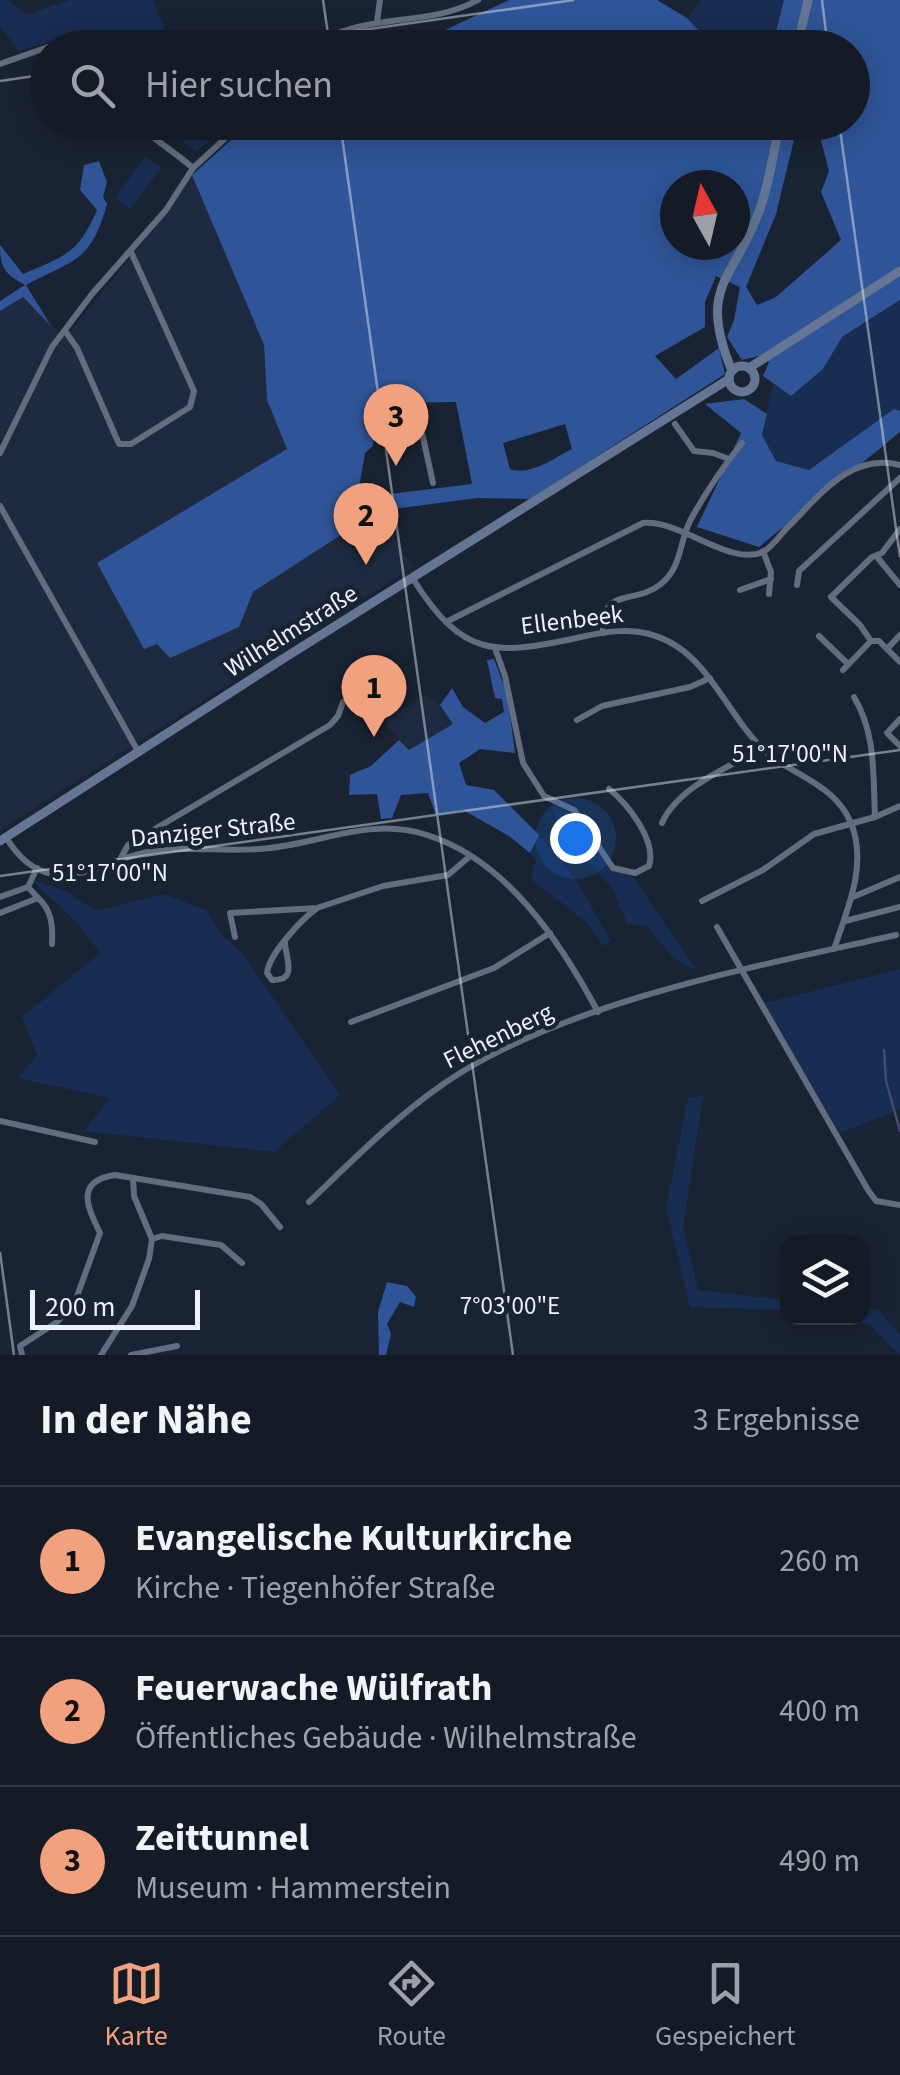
<!DOCTYPE html>
<html lang="de">
<head>
<meta charset="utf-8">
<style>
	:root { --surface:#141a26; --page:#212732; --text:#f1f3f6; --muted:#9da1a7; --line:#333843; --accent:#f1a17d }
	body { margin:0; font-family:"Source Sans 3",sans-serif; background:var(--page); color:var(--text) }
	.controls { position:absolute; right:30px; bottom:30px; display:grid; overflow:hidden; border-radius:20px; box-shadow:0 5px 25px #0003 }
	.controls button { width:90px; height:90px; display:grid; place-items:center; padding:0; border:0; border-bottom:2px solid var(--line); background:var(--surface); color:var(--text); font:50px sans-serif }
	.compass { position:absolute; left:660px; top:170px; width:90px; height:90px; border-radius:50%; background:var(--surface); box-shadow:0 5px 25px #0003; rotate:352deg }
	.scale { position:absolute; left:30px; bottom:25px; width:170px; box-sizing:border-box; padding-left:10px; border:5px solid #ebf2fd; border-top:0; font-size:28px; line-height:35px; white-space:nowrap; color:#ebf2fd; -webkit-text-stroke:8px #1a2333; paint-order:stroke }
	.you { position:absolute; left:575px; top:838px; width:35px; height:35px; margin:-25px; border:8px solid #fff; border-radius:50%; background:#1a73e8; box-shadow:0 0 0 15px #1a73e833 }
	.badge { display:grid; place-items:center; width:65px; height:65px; border-radius:50%; background:var(--accent); color:#111; font-size:32px; font-weight:700 }
	.pin { position:absolute; translate:-50% -82px; filter:drop-shadow(0 2px 5px #0008) }
	.pin::after { content:''; position:absolute; top:52px; width:35px; height:30px; background:inherit; clip-path:polygon(0 0,100% 0,50% 100%) }
	.list { margin:0; padding:0; list-style:none }
	h2 { display:flex; justify-content:space-between; align-items:center; height:130px; margin:0; padding:0 40px; font-size:42px }
	h2 small { font-size:32px; font-weight:400; color:var(--muted) }
	.list li { display:grid; grid-template-columns:65px 1fr auto; gap:30px; align-items:center; box-sizing:border-box; height:150px; padding:0 40px; border-top:2px solid var(--line) }
	.list b { display:block; font-size:38px; white-space:nowrap }
	.list p { margin:0; font-size:32px; white-space:nowrap; color:var(--muted) }
	.list em { font-size:32px; font-style:normal; color:var(--muted) }
	.icon { flex:none; width:55px; height:55px; fill:none; stroke:currentColor; stroke-width:2; stroke-linecap:round; stroke-linejoin:round }
	.map { position:relative; flex:none; width:900px; height:1355px; overflow:hidden }
	.search { position:absolute; background:var(--surface); box-shadow:0 5px 25px #0003; left:30px; right:30px; top:30px; height:110px; display:flex; align-items:center; gap:25px; box-sizing:border-box; padding:0 35px; border-radius:55px; color:var(--muted); font-size:38px }
	.sheet { height:580px; background:var(--surface) }
	nav { display:flex; justify-content:space-around; align-items:center; box-sizing:border-box; height:140px; border-top:2px solid var(--line); background:var(--surface); font-size:28px; color:var(--muted) }
	nav a { display:grid; justify-items:center; gap:5px }
	nav .on { color:var(--accent) }
	.map>svg:first-child { display:block }
	.built { fill:#1e2a40 }
	.green { fill:#182d52 }
	.forest { fill:#2f5598; fill-rule:evenodd }
	.lines { fill:none; stroke-linecap:round; stroke-linejoin:round }
	.stream { stroke:#464b6e; stroke-width:2.5 }
	.minor { stroke:#626d7f; stroke-width:6 }
	.secondary { stroke:#647693; stroke-width:9 }
	.ticks { fill:none; stroke:#ebf2fd; stroke-width:2.5; stroke-opacity:0.45 }
	.labels { text-anchor:middle; dominant-baseline:central; stroke-width:9; stroke-linejoin:round; paint-order:stroke }
	.street-label { font-size:25px; fill:#ebf2fd; stroke:#1a2333 }
	.ticks-label { font-size:25px; text-anchor:middle; fill:#ebf2fd; stroke:#1a2333; stroke-width:9; stroke-linejoin:round; paint-order:stroke }
</style>
</head>
<body>
<div class="map">
<svg width="900" height="1355" viewBox="0 0 900 1355">
	<rect width="100%" height="100%" fill="#1a2333"/>
	<!-- built -->
	<g class="built">
		<path d="M192,175L264,345L267,400L288,449L98,563L144,648L253,592L378,511L413,567L0,830V311L22,297L65,338L168,211Z"/>
		<path d="M426,695L440,705L453,724L409,750L386,725L383,712L399,703L403,709Z"/>
	</g>
	<!-- green -->
	<g class="green">
		<path d="M0,0H9L25,15L70,0H153L171,47H70L59,39L19,51L0,26Z"/>
		<path d="M702,0H784L772,47H714L687,18Z"/>
		<path d="M160,123H200L208,142L195,151Z"/>
		<path d="M145,157L161,168L130,209L115,198Z"/>
		<path d="M900,300V411L894,409L809,470L776,461L762,435L773,384L791,396L823,369L842,337Z"/>
		<path d="M552,806L576,816L610,869L634,878L697,971L673,958L647,926L627,924C625,911 616,905 615,892L559,828Z"/>
		<path d="M539,835L577,881L611,942L603,946L587,923L531,879L536,861L530,853Z"/>
		<path d="M32,880L64,890L96,911L163,894L206,910L221,934L243,954L340,1095L274,1152L84,1131L110,1098L18,1078L37,1055L22,1017L100,953L79,925Z"/>
		<path d="M900,969V1109L840,1133L761,1004Z"/>
		<path d="M703,1096L683,1227L698,1290L787,1300V1310L690,1307L666,1208L688,1098Z"/>
		<path d="M863,1309L878,1310L900,1335V1355L870,1325L829,1318H862Z"/>
	</g>
	<!-- forest -->
	<g class="forest">
		<path d="M509,0H657L687,18L714,47H342L391,43L441,32Z"/>
		<path d="M784,0H900V300L842,337L823,369L791,396L763,376L769,362L759,356L742,360L727,337L734,320L740,287L716,276L705,302V327L655,356L676,379L719,348L725,374L530,499L477,498L378,511L253,592L239,627L170,658L157,644L144,649L97,563L287,449L267,400L264,345L192,175L250,123L745,122L751,132L763,138L767,123H798L776,214L746,287L757,305L776,297L841,240L821,192L829,171L817,125L814,123L852,122V48L772,47ZM675,185H735V245H675ZM456,402L472,484L357,498L365,453L373,446L379,403ZM565,424L572,449C554,458 531,476 510,469L503,443Z"/>
		<path d="M99,161L107,182L103,197L107,204C91,262 75,259 26,285L51,326L23,297L0,311V301L25,285C5,274 0,268 0,245L23,274C65,256 78,254 97,210L80,190L84,165Z"/>
		<path d="M744,399L767,414L762,435L776,461L809,470L894,409L900,411V432L759,547L697,527L741,433L705,404Z"/>
		<path d="M494,659L507,693L515,753L480,749L459,763L466,785L494,790L539,835L530,853L509,836L463,810L436,815L428,793L401,795L392,818L381,819L377,794L349,795L350,775L371,766L399,740L409,750L453,724L440,705L452,688L463,707L485,723L504,712L502,699L495,698L487,660Z"/>
		<path d="M387,1282L407,1286L416,1297L414,1307L400,1302L387,1324L391,1334L386,1355H379L378,1312Z"/>
	</g>
	<g class="lines">
		<!-- stream -->
		<path class="stream" d="M884,1050L886,1081L900,1131"/>
		<!-- minor -->
		<g class="minor">
			<path d="M377,22L380,0"/>
			<path d="M312,48C361,10 426,29 478,0"/>
			<path d="M0,64L54,45L61,48"/>
			<path d="M136,122C142,131 180,156 193,168"/>
			<path d="M65,331L77,348L119,444H131L190,407L194,391L131,252"/>
			<path d="M417,410L433,483"/>
			<path d="M675,424L694,451L713,453L729,459"/>
			<path d="M0,453L52,347L92,294L166,210L193,168L243,122"/>
			<path d="M0,506L139,753"/>
			<path d="M900,529L882,553L872,557L831,597L860,625L871,641H879L900,662"/>
			<path d="M763,551L771,572L769,594"/>
			<path d="M877,557L900,585"/>
			<path d="M413,579C463,658 494,656 581,637C603,632 627,628 649,634C708,649 724,713 765,751C793,776 835,784 851,823C868,865 847,910 834,949"/>
			<path d="M797,585L799,571L900,478"/>
			<path d="M740,590L771,579"/>
			<path d="M446,622L643,523C679,519 731,567 763,552C771,548 779,537 785,530C818,498 849,452 900,465"/>
			<path d="M603,633C601,585 634,606 661,584C682,567 679,543 690,521C705,493 723,467 742,443"/>
			<path d="M819,636L848,664"/>
			<path d="M495,648L505,676L523,763L544,796L574,810L613,868L635,873L649,866C657,841 628,804 609,789"/>
			<path d="M887,649L900,635"/>
			<path d="M843,670L871,641"/>
			<path d="M854,697C876,734 873,774 875,817"/>
			<path d="M900,719L887,733L900,746"/>
			<path d="M577,720L602,706L690,687L710,678"/>
			<path d="M662,823C678,787 729,767 762,748"/>
			<path d="M6,837C16,854 31,870 52,874C84,880 117,857 148,852C189,845 229,853 270,848C325,842 371,817 427,835C507,860 561,943 598,1012"/>
			<path d="M121,858L128,845L330,725L338,716L343,702"/>
			<path d="M0,897L28,887"/>
			<path d="M853,897L900,877"/>
			<path d="M38,898C52,910 53,927 52,944"/>
			<path d="M702,901L763,870L814,834L875,817L900,806"/>
			<path d="M0,913L38,898L28,887L37,868"/>
			<path d="M845,921L900,907"/>
			<path d="M717,927L868,1190L876,1201L900,1205"/>
			<path d="M235,937L230,913L317,908L383,886L448,875L469,857"/>
			<path d="M285,943C286,960 298,981 272,980L267,973C269,954 301,920 316,909"/>
			<path d="M351,1022L494,968L550,933"/>
			<path d="M0,1121L95,1142"/>
			<path d="M133,1178L134,1196L152,1239"/>
			<path d="M309,1202C356,1157 404,1108 460,1073C580,999 759,966 896,935"/>
			<path d="M22,1355L20,1346L57,1322L68,1310L76,1299L100,1233C88,1208 74,1181 115,1175L250,1197L261,1204L280,1227"/>
			<path d="M101,1355L132,1306L149,1259L152,1239L162,1236L221,1245L242,1263"/>
			<path d="M131,1355L177,1346"/>
		</g>
		<!-- secondary -->
		<g class="secondary">
			<path d="M797,48L808,0"/>
			<circle cx="742" cy="379" r="13"/>
			<path d="M749,368L900,271"/>
			<path d="M732,371C696,284 735,281 761,206C770,179 774,150 780,122"/>
			<path d="M0,841L281,660L729,379"/>
		</g>
	</g>
	<!-- ticks -->
	<path class="ticks" d="M323,0L330,48M822,0L828,48M236,48L574,0M0,81L48,74M340,122L513,1355M839,122L900,557M0,876L900,750M0,1252L14,1355"/>
	<g class="labels">
		<!-- street labels -->
		<g class="street-label">
			<text transform="translate(572 620) rotate(-7)">Ellenbeek</text>
			<text transform="translate(291 631) rotate(-32)">Wilhelmstraße</text>
			<text transform="translate(213 830) rotate(-6)">Danziger Straße</text>
			<text transform="translate(498 1036) rotate(-26)">Flehenberg</text>
		</g>
	</g>
	<g class="ticks-label">
		<text x="790" y="762">51°17'00"N</text>
		<text x="110" y="881">51°17'00"N</text>
		<text x="510" y="1314">7°03'00"E</text>
	</g>
</svg>
<div class="controls">
<button><svg class="icon" aria-label="layers" viewBox="0 0 24 24"><path d="M12 4l9 5-9 5-9-5zM3 14l9 5 9-5"/></svg></button>
</div>
<svg class="compass" viewBox="-18 -18 36 36"><path d="M0-13l5 13h-10z" fill="#e53935"/><path d="M0 13l5-13h-10z" fill="#9da1a7"/></svg>
<div class="scale">200 m</div>
<div class="you"></div>
<div class="pin badge" style="left:374px;top:737px">1</div>
<div class="pin badge" style="left:366px;top:565px">2</div>
<div class="pin badge" style="left:396px;top:466px">3</div>
<div class="search"><svg class="icon" aria-label="search" viewBox="0 0 24 24"><circle cx="10" cy="10" r="6"/><path d="M15 15l6 6"/></svg>Hier suchen</div>
</div>
<section class="sheet">
<h2>In der Nähe<small>3 Ergebnisse</small></h2>
<ul class="list">
<li><span class="badge">1</span><div><b>Evangelische Kulturkirche</b><p>Kirche · Tiegenhöfer Straße</p></div><em>260 m</em></li>
<li><span class="badge">2</span><div><b>Feuerwache Wülfrath</b><p>Öffentliches Gebäude · Wilhelmstraße</p></div><em>400 m</em></li>
<li><span class="badge">3</span><div><b>Zeittunnel</b><p>Museum · Hammerstein</p></div><em>490 m</em></li>
</ul>
</section>
<nav>
<a class="on"><svg class="icon" aria-label="map" viewBox="0 0 24 24"><path d="M3 6l6-2 6 2 6-2v14l-6 2-6-2-6 2zM9 4v14M15 6v14"/></svg>Karte</a>
<a><svg class="icon" aria-label="directions" viewBox="0 0 24 24"><path d="M12 3l9 9-9 9-9-9zM9 14v-3h6M13 9l2 2-2 2"/></svg>Route</a>
<a><svg class="icon" aria-label="saved" viewBox="0 0 24 24"><path d="M7 4h10v16l-5-4-5 4z"/></svg>Gespeichert</a>
</nav>
</body>
</html>
